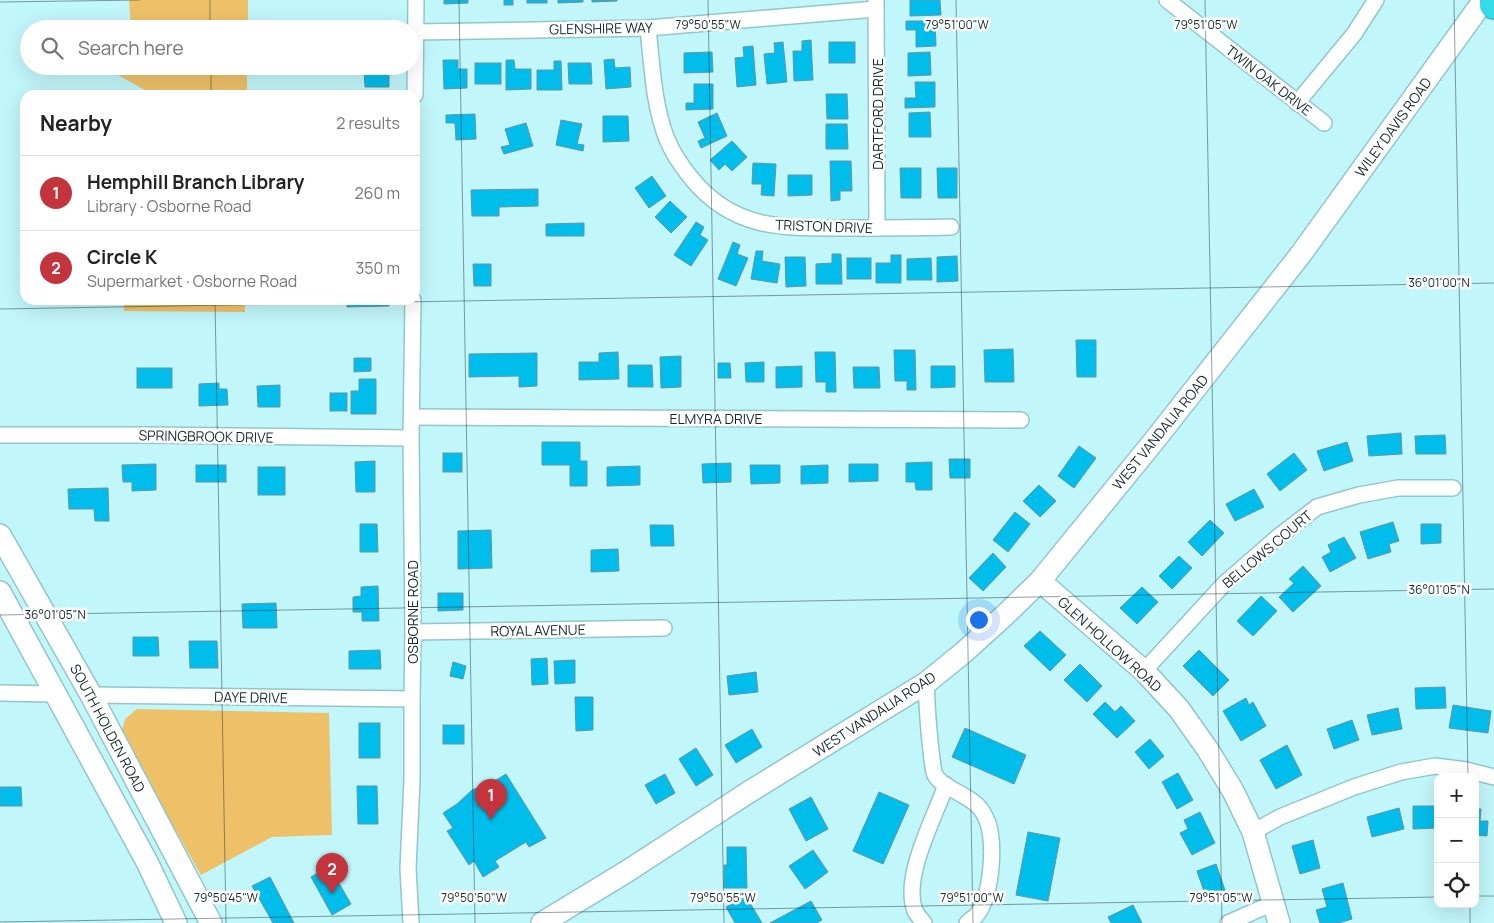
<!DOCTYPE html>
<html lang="en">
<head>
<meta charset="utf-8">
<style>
	:root { --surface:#fff; --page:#f6f6f6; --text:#222; --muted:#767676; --line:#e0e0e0; --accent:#c3343c }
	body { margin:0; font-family:Manrope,sans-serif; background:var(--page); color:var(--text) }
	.controls { position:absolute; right:15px; bottom:15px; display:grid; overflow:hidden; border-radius:10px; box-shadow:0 5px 20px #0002 }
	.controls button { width:45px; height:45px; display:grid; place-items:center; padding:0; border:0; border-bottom:1px solid var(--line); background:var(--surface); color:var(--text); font:25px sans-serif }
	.you { position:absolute; left:978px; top:619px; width:18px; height:18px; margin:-12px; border:4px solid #fff; border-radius:50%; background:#1a73e8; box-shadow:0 0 0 8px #1a73e833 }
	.badge { display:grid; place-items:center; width:32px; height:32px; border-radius:50%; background:var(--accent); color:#fff; font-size:16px; font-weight:700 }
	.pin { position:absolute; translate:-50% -41px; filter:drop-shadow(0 1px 2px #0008) }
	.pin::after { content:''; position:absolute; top:26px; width:18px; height:15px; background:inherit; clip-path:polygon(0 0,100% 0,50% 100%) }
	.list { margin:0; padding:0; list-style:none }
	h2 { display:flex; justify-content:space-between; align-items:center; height:65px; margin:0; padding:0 20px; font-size:21px }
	h2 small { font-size:16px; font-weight:400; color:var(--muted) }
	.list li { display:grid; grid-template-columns:32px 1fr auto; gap:15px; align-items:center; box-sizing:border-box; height:75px; padding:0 20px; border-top:1px solid var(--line) }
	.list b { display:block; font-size:19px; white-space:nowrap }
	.list p { margin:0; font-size:16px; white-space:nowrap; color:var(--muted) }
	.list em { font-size:16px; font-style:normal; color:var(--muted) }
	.icon { flex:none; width:28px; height:28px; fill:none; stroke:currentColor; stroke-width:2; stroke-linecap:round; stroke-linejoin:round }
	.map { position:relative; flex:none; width:1494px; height:923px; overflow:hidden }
	.search { position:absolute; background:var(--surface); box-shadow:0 5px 20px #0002; left:20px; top:20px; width:400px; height:55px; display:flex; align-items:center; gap:12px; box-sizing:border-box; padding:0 18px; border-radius:28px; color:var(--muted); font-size:19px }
	.panel { position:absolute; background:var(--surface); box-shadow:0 5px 20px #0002; left:20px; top:90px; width:400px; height:215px; border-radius:15px }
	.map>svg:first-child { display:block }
	.green { fill:#eec169 }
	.building { fill:#00beeb; stroke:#6692a3 }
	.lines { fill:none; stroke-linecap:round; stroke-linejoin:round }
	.street-casing { stroke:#92c6ca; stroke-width:18 }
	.secondary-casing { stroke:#92c6ca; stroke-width:24 }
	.highway-casing { stroke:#2a9ea6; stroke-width:30 }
	.street { stroke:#fff; stroke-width:15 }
	.secondary { stroke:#fff; stroke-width:21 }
	.highway { stroke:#35dce8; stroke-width:28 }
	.ticks { fill:none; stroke:#152a2b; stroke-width:1; stroke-opacity:0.45 }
	.labels { text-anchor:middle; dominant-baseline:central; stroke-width:5; stroke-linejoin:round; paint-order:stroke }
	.street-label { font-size:14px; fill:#152a2b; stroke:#fff }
	.ticks-label { font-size:12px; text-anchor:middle; fill:#152a2b; stroke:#fff; stroke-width:5; stroke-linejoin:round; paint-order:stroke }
</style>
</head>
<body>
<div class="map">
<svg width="1494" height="923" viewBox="0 0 1494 923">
	<rect width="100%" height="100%" fill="#c1f6fa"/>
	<!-- green -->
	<g class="green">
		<path d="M129,0H248V29H131Z"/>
		<path d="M120,66H247V95H154L118,75Z"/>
		<path d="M124,300H245V312L124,311Z"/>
		<path d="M137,709L329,713L332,835L272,837L201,875L121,734L125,719Z"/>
	</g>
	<!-- building -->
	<g class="building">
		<path d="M444,0H468V3L444,4Z"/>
		<rect x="504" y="0" width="9" height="5"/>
		<rect x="527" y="0" width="20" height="3"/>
		<path d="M558,0H583V2L558,3Z"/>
		<path d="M592,0H617V1L592,2Z"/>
		<path d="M910,0H940L941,15L910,16Z"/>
		<path d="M906,21H935L936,46L916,47V30H906Z"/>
		<path d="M811,40L813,80L794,81L793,51H802V41Z"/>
		<path d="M783,42L787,82L767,84L764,54L775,53L774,43Z"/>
		<rect x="829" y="42" width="26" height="21"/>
		<path d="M753,46L756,85L737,87L735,58L744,57L743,47Z"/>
		<path d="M712,52L713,72L684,73V53Z"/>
		<path d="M930,52L931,75L908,76V53Z"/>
		<path d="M614,59L615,68L630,67L631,87L606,89L604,60Z"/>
		<path d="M443,60H458V69H467V88L444,89Z"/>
		<path d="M506,60H514L515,69H531V89L506,90Z"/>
		<path d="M554,61H561L562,90H537V70H554Z"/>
		<rect x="475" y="63" width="26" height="21"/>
		<path d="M568,63H591L592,84H569Z"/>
		<path d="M364,71H389V87H365Z"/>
		<path d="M915,82H935V107L905,108V98H916Z"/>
		<path d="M694,84H713V109L686,110V103H694Z"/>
		<path d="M826,94H847L848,119H827Z"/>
		<path d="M930,112L931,137H909V113Z"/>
		<path d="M717,113L727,136L701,148L698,141L705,138L698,122Z"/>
		<path d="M475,114L476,139L456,140L455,123H446V115Z"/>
		<path d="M603,116H628L629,141L603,142Z"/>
		<path d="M561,120L582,124L577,144L584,145L583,151L556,145Z"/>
		<path d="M526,123L533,146L504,154L501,147L510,145L505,129Z"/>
		<path d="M826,124H847L848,149H826Z"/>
		<path d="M732,141L747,157L732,171L725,164L719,170L710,160Z"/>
		<path d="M830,161H851L852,191H840V200L831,201Z"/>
		<path d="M753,163L776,164L774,196L761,195L762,184H752Z"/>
		<path d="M900,168H921V198H901Z"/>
		<path d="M937,168H957V198H938Z"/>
		<path d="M788,175H812V195L788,196Z"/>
		<path d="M652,176L666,196L649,208L635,188Z"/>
		<path d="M538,189V206L499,207V216H472L471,190Z"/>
		<path d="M670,201L687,217L671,233L655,217Z"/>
		<path d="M696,222L704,227L700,235L708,240L691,266L674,255Z"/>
		<path d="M584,223V236H546V224Z"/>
		<path d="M733,242L740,245L737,254L748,258L736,286L718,279Z"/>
		<path d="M756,251H763L762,261L780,264L777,283L751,279Z"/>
		<path d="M832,254H841L842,284H816V264L832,263Z"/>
		<path d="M891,255H901V283H876V263H891Z"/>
		<path d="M957,256L958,281L937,282V257Z"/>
		<path d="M785,257H805L806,286L786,287Z"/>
		<rect x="847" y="258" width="24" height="21"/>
		<path d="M931,258L932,280H907V259Z"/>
		<path d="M473,264H491V286H474Z"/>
		<path d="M347,300H389V306L347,307Z"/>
		<path d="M1076,340H1096V377H1077Z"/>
		<path d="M1013,349L1014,382H985L984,350Z"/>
		<path d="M894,350H915L916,390H907V381H895Z"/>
		<path d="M618,352L619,379L579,380V362H599V353Z"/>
		<path d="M815,352H835L836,392H826V382H816Z"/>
		<path d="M537,353V386L519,387V376L469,377V354Z"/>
		<path d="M681,356V387L661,388L660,357Z"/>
		<path d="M354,358H371V371L354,372Z"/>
		<path d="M764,362V382H746L745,363Z"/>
		<path d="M718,363H730L731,378H718Z"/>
		<path d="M628,365H652L653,387H628Z"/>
		<path d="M802,366V387L776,388V367Z"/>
		<path d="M931,366H955V387L931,388Z"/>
		<path d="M853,367H879L880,388H854Z"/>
		<rect x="137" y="368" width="35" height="20"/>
		<path d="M359,379H376V414H351V391H359Z"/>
		<path d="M219,383V389H227L228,405L199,406V384Z"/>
		<path d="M280,385V407H258L257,386Z"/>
		<rect x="330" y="393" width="17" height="18"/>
		<path d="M1401,433L1402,454L1369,456L1367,436Z"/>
		<path d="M1445,435L1446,454H1416L1415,436Z"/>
		<path d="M542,442H580V461H587V486H570V465H542Z"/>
		<path d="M1347,442L1353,461L1324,471L1317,451Z"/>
		<path d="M1079,446L1096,458L1074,488L1058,476Z"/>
		<rect x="443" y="453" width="19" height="19"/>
		<path d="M1294,453L1307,470L1280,491L1267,474Z"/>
		<path d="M949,459H970V478H950Z"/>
		<path d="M375,461V492H356L355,462Z"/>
		<path d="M932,462V490H916L915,482H906V463Z"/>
		<path d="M731,463V482L703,483L702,464Z"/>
		<path d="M156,464V490L132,491V482H123L122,465Z"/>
		<path d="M849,464H878V481L849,482Z"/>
		<rect x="196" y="465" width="30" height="17"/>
		<path d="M750,465H780V483L751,484Z"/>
		<path d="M828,465V483L801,484V466Z"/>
		<path d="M640,466V485L607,486V467Z"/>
		<rect x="258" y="467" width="27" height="28"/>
		<path d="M1039,485L1056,501L1040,517L1023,501Z"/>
		<path d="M108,488L109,521H95L94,509H69L68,489Z"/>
		<path d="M1254,489L1264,507L1235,521L1226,504Z"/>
		<path d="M1015,512L1030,524L1008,552L993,540Z"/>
		<path d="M1210,520L1224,533L1202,556L1188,542Z"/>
		<path d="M1393,522L1399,541L1389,544L1391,552L1368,559L1360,532Z"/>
		<path d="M360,524H377L378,552H360Z"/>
		<path d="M1421,524H1441V543L1421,544Z"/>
		<path d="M650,525H673L674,546H651Z"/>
		<path d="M491,530L492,568L458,569V531Z"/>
		<path d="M1344,537L1356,558L1330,572L1322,557L1331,552L1328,545Z"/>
		<path d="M618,549L619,571L591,572V550Z"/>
		<path d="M993,553L1006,567L983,591L969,578Z"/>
		<path d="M1179,556L1192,568L1172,589L1159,576Z"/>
		<path d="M1303,566L1321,586L1293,612L1279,597L1294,583L1289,579Z"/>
		<path d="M378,586L379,621H362V612H353V597L361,596V587Z"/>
		<path d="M1142,587L1158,602L1137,624L1120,608Z"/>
		<path d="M438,593H463V610L438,611Z"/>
		<path d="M1261,596L1277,611L1253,636L1237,621Z"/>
		<path d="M276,603L277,628H243L242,604Z"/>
		<path d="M1040,631L1066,655L1050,671L1024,646Z"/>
		<path d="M133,637H158L159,656H133Z"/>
		<path d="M189,641H217L218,668H190Z"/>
		<path d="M380,650L381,669H349V651Z"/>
		<path d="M1199,650L1229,680L1213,696L1183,666Z"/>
		<path d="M547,658L548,684L532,685L531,659Z"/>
		<path d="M575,660V683L555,684L554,661Z"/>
		<path d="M453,662L466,666L463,679L450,676Z"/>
		<path d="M1080,664L1102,686L1087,702L1064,680Z"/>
		<path d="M756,672L758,692L729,695L727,676Z"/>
		<path d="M1445,687L1446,708L1416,709L1415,688Z"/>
		<path d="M575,697H593V730L576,731Z"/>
		<path d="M1246,698L1249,705L1253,702L1266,726L1241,741L1223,711Z"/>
		<path d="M1105,702L1115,712L1121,706L1135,721L1117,738L1093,714Z"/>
		<path d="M1453,705L1491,711L1488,733L1449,728Z"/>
		<path d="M1398,708L1402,729L1372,735L1367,715Z"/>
		<path d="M1352,720L1359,740L1334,749L1327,729Z"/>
		<rect x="359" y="723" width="21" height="35"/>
		<rect x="443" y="725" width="21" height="19"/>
		<path d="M965,728L1026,755L1014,784L952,757Z"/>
		<path d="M752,729L762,747L736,763L725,745Z"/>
		<path d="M1150,739L1164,756L1149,769L1135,752Z"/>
		<path d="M1287,745L1302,775L1276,789L1260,760Z"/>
		<path d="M696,748L713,775L696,786L679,759Z"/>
		<path d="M1178,773L1193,800L1177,809L1162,782Z"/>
		<path d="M506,774L546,838L529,847L526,842L495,861L499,867L483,877L474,861L469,865L447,831L453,828L443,813L457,804L472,790L493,782Z"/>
		<path d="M665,774L675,793L656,804L645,785Z"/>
		<path d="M357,786H377L378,824H358Z"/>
		<path d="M0,787H21L22,806H0Z"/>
		<path d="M879,792L909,805L883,864L853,851Z"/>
		<path d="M811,797L828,829L806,841L789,809Z"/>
		<path d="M1413,806H1438V828L1413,829Z"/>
		<path d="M1399,808L1404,829L1372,837L1367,817Z"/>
		<path d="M1475,809H1481L1480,821H1488L1487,836L1475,835Z"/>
		<path d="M1200,812L1215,843L1192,855L1180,833L1188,829L1184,820Z"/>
		<path d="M1028,832L1060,838L1048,901L1016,895Z"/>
		<path d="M1313,840L1320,868L1300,874L1292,846Z"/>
		<path d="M727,847H746L747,888H724V865H727Z"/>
		<path d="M813,850L828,872L805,889L789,866Z"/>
		<path d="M1216,864L1225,890L1206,897L1197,871Z"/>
		<path d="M329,866L351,904L332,915L311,877Z"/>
		<path d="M270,877L294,923H273L252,886Z"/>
		<path d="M1343,883L1352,919L1339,923H1320L1316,910L1327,907L1322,889Z"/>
		<path d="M746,896L762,923H735L726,907Z"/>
		<path d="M811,901L822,920L817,923H770Z"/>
		<path d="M1133,905L1142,923H1111L1108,917Z"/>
	</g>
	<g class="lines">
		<!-- street casing -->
		<g class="street-casing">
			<g id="street">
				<path d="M876,0L877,228"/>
				<path d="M1167,0L1324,123"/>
				<path d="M648,28C652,65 653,101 666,137C672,152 682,167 692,179C734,230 783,228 844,228C880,228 915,228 951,227"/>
				<path d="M416,32L648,28L876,9"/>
				<path d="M415,95L416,0"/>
				<path d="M1297,103L1354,34L1376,0"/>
				<path d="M412,417L1021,420"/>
				<path d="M0,435H149L411,438"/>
				<path d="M413,632L664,628"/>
				<path d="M1144,671L1224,584L1278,537L1317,507L1359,495L1398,488H1453"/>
				<path d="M926,683C927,709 929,735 932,760C933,764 933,771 935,775C942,788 967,794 978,806C982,810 986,818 988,823C995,846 992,896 976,916C973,918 969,921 967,923"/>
				<path d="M0,693L55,694"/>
				<path d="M91,695L412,699"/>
				<path d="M1253,832L1280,817L1354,787L1401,772L1435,766L1466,770L1494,777"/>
				<path d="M411,923L408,868L412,780V699L413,632L411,438L413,300"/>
				<path d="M924,923C921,919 917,915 915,911C902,877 934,819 946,785"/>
				<path d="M1228,923L1273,903"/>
			</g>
		</g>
		<!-- secondary casing -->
		<g class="secondary-casing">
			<g id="secondary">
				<path d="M0,535L91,695L211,923"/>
				<path d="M1040,581L1144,671L1179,709L1208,750L1233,791L1253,832L1279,923"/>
				<path d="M0,592L147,862L176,923"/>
				<path d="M542,923L626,872L749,792L926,683L963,653L1005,615L1040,581L1154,441L1301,254L1484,0"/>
			</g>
		</g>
		<!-- highway casing -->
		<g class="highway-casing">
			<path id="highway" d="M1494,0V5"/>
		</g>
		<!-- street -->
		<use href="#street" class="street"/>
		<!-- secondary -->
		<use href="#secondary" class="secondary"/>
		<!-- highway -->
		<use href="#highway" class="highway"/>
	</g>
	<!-- ticks -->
	<path class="ticks" d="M210,0V29M459,0L475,923M708,0L724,923M956,0L973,923M1205,0L1222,923M1454,0L1468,777M0,2L140,0M211,66V95M215,300L226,923M0,309L1494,283M0,615L1494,589M1475,896H1494M1470,904V923M0,922L1438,897"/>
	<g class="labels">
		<!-- street labels -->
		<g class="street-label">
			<text transform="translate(601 28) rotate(-1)">GLENSHIRE WAY</text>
			<text transform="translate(1269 80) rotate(38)">TWIN OAK DRIVE</text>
			<text transform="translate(877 114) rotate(-90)">DARTFORD DRIVE</text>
			<text transform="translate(1393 127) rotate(-54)">WILEY DAVIS ROAD</text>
			<text transform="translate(824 226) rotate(2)">TRISTON DRIVE</text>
			<text x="716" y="418">ELMYRA DRIVE</text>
			<text transform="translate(1160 432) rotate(-51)">WEST VANDALIA ROAD</text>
			<text transform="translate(206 436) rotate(1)">SPRINGBROOK DRIVE</text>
			<text transform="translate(1267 549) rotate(-40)">BELLOWS COURT</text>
			<text transform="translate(412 612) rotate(-90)">OSBORNE ROAD</text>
			<text transform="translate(538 630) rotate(-1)">ROYAL AVENUE</text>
			<text transform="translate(1110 644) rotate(42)">GLEN HOLLOW ROAD</text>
			<text transform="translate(251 697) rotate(1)">DAYE DRIVE</text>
			<text transform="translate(874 714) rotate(-33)">WEST VANDALIA ROAD</text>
			<text transform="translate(108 728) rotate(62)">SOUTH HOLDEN ROAD</text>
		</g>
	</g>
	<g class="ticks-label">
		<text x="708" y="29">79°50'55"W</text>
		<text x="957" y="29">79°51'00"W</text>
		<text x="1206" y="29">79°51'05"W</text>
		<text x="1439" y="287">36°01'00"N</text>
		<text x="1439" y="594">36°01'05"N</text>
		<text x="55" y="619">36°01'05"N</text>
		<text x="226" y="902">79°50'45"W</text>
		<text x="474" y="902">79°50'50"W</text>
		<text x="723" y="902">79°50'55"W</text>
		<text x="972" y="902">79°51'00"W</text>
		<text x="1221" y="902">79°51'05"W</text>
	</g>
</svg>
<div class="controls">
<button>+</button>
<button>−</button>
<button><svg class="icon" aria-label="locate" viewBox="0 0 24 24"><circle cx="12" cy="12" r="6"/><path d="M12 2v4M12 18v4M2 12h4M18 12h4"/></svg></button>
</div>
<div class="you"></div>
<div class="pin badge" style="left:491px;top:820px">1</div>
<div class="pin badge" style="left:332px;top:894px">2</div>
<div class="search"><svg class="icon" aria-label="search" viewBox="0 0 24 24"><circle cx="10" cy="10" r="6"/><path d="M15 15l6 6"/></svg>Search here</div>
<section class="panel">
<h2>Nearby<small>2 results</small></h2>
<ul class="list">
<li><span class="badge">1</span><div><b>Hemphill Branch Library</b><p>Library · Osborne Road</p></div><em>260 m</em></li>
<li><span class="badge">2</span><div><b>Circle K</b><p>Supermarket · Osborne Road</p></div><em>350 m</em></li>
</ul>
</section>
</div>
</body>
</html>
